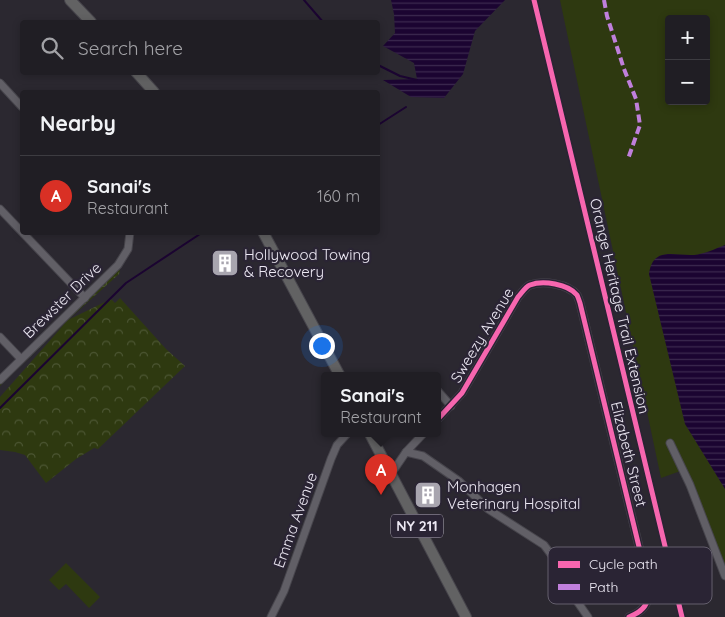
<!DOCTYPE html>
<html lang="en">
<head>
<meta charset="utf-8">
<style>
	:root { --surface:#201e24; --page:#28272c; --text:#f1f3f6; --muted:#a2a2a6; --line:#3d3c41; --accent:#d93025 }
	body { margin:0; font-family:Quicksand,sans-serif; background:var(--page); color:var(--text) }
	.controls { position:absolute; right:15px; top:15px; display:grid; overflow:hidden; border-radius:5px; box-shadow:0 2px 8px #0003 }
	.controls button { width:45px; height:45px; display:grid; place-items:center; padding:0; border:0; border-bottom:1px solid var(--line); background:var(--surface); color:var(--text); font:25px sans-serif }
	.you { position:absolute; left:321px; top:345px; width:18px; height:18px; margin:-12px; border:4px solid #fff; border-radius:50%; background:#1a73e8; box-shadow:0 0 0 8px #1a73e833 }
	.badge { display:grid; place-items:center; width:32px; height:32px; border-radius:50%; background:var(--accent); color:#fff; font-size:16px; font-weight:700 }
	.pin { position:absolute; translate:-50% -41px; filter:drop-shadow(0 1px 2px #0008) }
	.pin::after { content:''; position:absolute; top:26px; width:18px; height:15px; background:inherit; clip-path:polygon(0 0,100% 0,50% 100%) }
	.popup { position:absolute; left:321px; top:372px; width:120px; height:65px; box-sizing:border-box; display:grid; place-content:center; border-radius:5px; background:var(--surface); filter:drop-shadow(0 1px 4px #0005); font-size:16px; white-space:nowrap; color:var(--muted) }
	.popup b { font-size:19px; color:var(--text) }
	.popup::after { content:''; position:absolute; left:50%; top:100%; margin-left:-10px; border:10px solid transparent; border-top-color:var(--surface) }
	.list { margin:0; padding:0; list-style:none }
	h2 { display:flex; justify-content:space-between; align-items:center; height:65px; margin:0; padding:0 20px; font-size:21px }
	h2 small { font-size:16px; font-weight:400; color:var(--muted) }
	.list li { display:grid; grid-template-columns:32px 1fr auto; gap:15px; align-items:center; box-sizing:border-box; height:80px; padding:0 20px; border-top:1px solid var(--line) }
	.list b { display:block; font-size:19px; white-space:nowrap }
	.list p { margin:0; font-size:16px; white-space:nowrap; color:var(--muted) }
	.list em { font-size:16px; font-style:normal; color:var(--muted) }
	.icon { flex:none; width:28px; height:28px; fill:none; stroke:currentColor; stroke-width:2; stroke-linecap:round; stroke-linejoin:round }
	.map { position:relative; flex:none; width:725px; height:617px; overflow:hidden }
	.search { position:absolute; background:var(--surface); box-shadow:0 2px 8px #0003; left:20px; top:20px; width:360px; height:55px; display:flex; align-items:center; gap:12px; box-sizing:border-box; padding:0 18px; border-radius:5px; color:var(--muted); font-size:19px }
	.panel { position:absolute; background:var(--surface); box-shadow:0 2px 8px #0003; left:20px; top:90px; width:360px; height:145px; border-radius:5px }
	.map>svg:first-child { display:block }
	.forest { fill:url(#forest-crowns) }
	.wetland { fill:url(#wetland-marsh) }
	.park { fill:#2e3910; fill-rule:evenodd }
	.water { fill:url(#water-rules) }
	.lines { fill:none; stroke-linecap:round; stroke-linejoin:round }
	.stream { stroke:#1b0431; stroke-width:2 }
	.minor-casing { stroke:#47454c; stroke-width:9 }
	.primary-casing { stroke:#47454c; stroke-width:12 }
	.minor { stroke:#615f66; stroke-width:7 }
	.primary { stroke:#626263; stroke-width:10 }
	.quiet { stroke:#c07fdc; stroke-width:4; stroke-dasharray:8 4; stroke-linecap:butt }
	.cycleway-casing { stroke:#2a2434; stroke-width:8 }
	.cycleway { stroke:#f766af; stroke-width:5 }
	.labels { text-anchor:middle; dominant-baseline:central; stroke-width:4.5; stroke-linejoin:round; paint-order:stroke }
	.shield { fill:#2a2434; stroke:#b2adba; stroke-width:1 }
	.shield-label { font-size:14px; font-weight:bold; fill:#ece8f3 }
	.poi-label { font-size:15px; fill:#ece8f3; stroke:#2a2434; text-anchor:start }
	.street-label { font-size:15px; fill:#ece8f3; stroke:#2a2434 }
	.key { fill:#2a2434; stroke:#645f6d; stroke-width:1 }
	.key-label { font-size:14px; fill:#ece8f3 }
</style>
</head>
<body>
<div class="map">
<svg width="725" height="617" viewBox="0 0 725 617">
	<defs>
		<pattern id="forest-crowns" width="20" height="18" patternUnits="userSpaceOnUse" patternTransform="scale(1.25)"><rect width="20" height="18" fill="#2e3910"/><path d="M2 6a3 3 0 1 1 6 0M12 15a3 3 0 1 1 6 0" fill="none" stroke="#4c5633"/></pattern>
		<pattern id="wetland-marsh" width="20" height="14" patternUnits="userSpaceOnUse" patternTransform="scale(1.25)"><rect width="20" height="14" fill="#2e3910"/><path d="M1 5h8M5 5V1M11 12h8M15 12V8" fill="none" stroke="#4c5633"/></pattern>
		<pattern id="water-rules" width="6" height="5" patternUnits="userSpaceOnUse" patternTransform="scale(1.25)"><rect width="6" height="5" fill="#1b0431"/><path d="M0 2.5h6" fill="none" stroke="#3c294f"/></pattern>
	</defs>
	<rect width="100%" height="100%" fill="#2b2830"/>
	<!-- forest -->
	<path class="forest" d="M120,298L166,349L185,366L98,449L94,448L76,459L46,483L25,455L15,452L0,450V397L68,320L111,299L115,303Z"/>
	<!-- wetland -->
	<path class="wetland" d="M118,268L120,271L119,274L68,320L0,386V378Z"/>
	<!-- park -->
	<g class="park">
		<path d="M560,0H725V565L686,469L661,478ZM669,19H706V101H669Z"/>
		<path d="M66,563L100,597L89,608L66,584L59,590L49,580Z"/>
	</g>
	<!-- water -->
	<g class="water">
		<path d="M391,0H505L475,31L463,74L444,98L411,97L383,80L417,79L414,63L383,46L395,33L394,14Z"/>
		<path d="M725,245V489L685,424L649,274C653,246 674,256 694,255C704,254 715,249 725,245Z"/>
	</g>
	<g class="lines">
		<!-- stream -->
		<g class="stream">
			<path d="M304,0L323,22"/>
			<path d="M378,65L400,76L417,80"/>
			<path d="M378,125L406,107"/>
			<path d="M0,408L126,283L203,232"/>
		</g>
		<!-- minor casing -->
		<g class="minor-casing">
			<g id="minor">
				<path d="M0,83L22,107"/>
				<path d="M0,209L85,298"/>
				<path d="M0,337L21,359"/>
				<path d="M0,380L118,265L128,249L130,232"/>
				<path d="M437,390L451,406"/>
				<path d="M437,420L462,393L518,297C522,293 525,287 530,285C543,280 568,284 577,295C578,297 579,300 580,303L649,588C649,604 644,611 629,617"/>
				<path d="M670,443L690,485L725,576"/>
				<path d="M406,452L423,456L459,481L488,509L544,545L553,557L574,597L588,617"/>
				<path d="M391,474L406,452L423,434"/>
				<path d="M271,617L284,591L331,459L337,445L347,434"/>
			</g>
		</g>
		<!-- primary casing -->
		<g class="primary-casing">
			<g id="primary">
				<path d="M70,0L91,22"/>
				<path d="M136,72L154,92"/>
				<path d="M263,232L340,376"/>
				<path d="M370,434L466,617"/>
			</g>
		</g>
		<!-- minor -->
		<use href="#minor" class="minor"/>
		<!-- primary -->
		<use href="#primary" class="primary"/>
		<!-- quiet -->
		<path class="quiet" d="M604,0L607,16L624,69L636,99L640,125L628,159"/>
		<!-- cycleway casing -->
		<g class="cycleway-casing">
			<g id="cycleway">
				<path d="M534,0L682,617"/>
				<path d="M437,420L462,393L518,297C522,293 525,287 530,285C543,280 568,284 577,295C578,297 579,300 580,303L649,588C649,604 644,611 629,617"/>
			</g>
		</g>
		<!-- cycleway -->
		<use href="#cycleway" class="cycleway"/>
	</g>
	<!-- icons -->
	<defs>
		<g id="building-square" transform="scale(1.4375)"><rect x="-9" y="-9" width="18" height="18" rx="4" fill="#a8a5af" stroke="#2a2434"/><path d="M-4-6H4V6H1V3H-1V6H-4ZM-2.5-4.3h1.7v1.8h-1.7ZM.8-4.3h1.7v1.8H.8ZM-2.5-1h1.7V.8h-1.7ZM.8-1h1.7V.8H.8Z" fill="#fff"/></g>
	</defs>
	<g fill-rule="evenodd">
		<use href="#building-square" x="225" y="263"/>
		<use href="#building-square" x="428" y="495"/>
	</g>
	<g class="labels">
		<!-- shield labels -->
		<rect class="shield" x="391" y="514.5" width="52" height="23" rx="4"/>
		<g class="shield-label">
			<text x="417" y="526">NY 211</text>
		</g>
		<!-- poi labels -->
		<g class="poi-label">
			<text x="244" y="254">Hollywood Towing<tspan x="244" dy="17">&amp; Recovery</tspan></text>
			<text x="447" y="486">Monhagen<tspan x="447" dy="17">Veterinary Hospital</tspan></text>
		</g>
		<!-- street labels -->
		<g class="street-label">
			<text transform="translate(62 300) rotate(-44)">Brewster Drive</text>
			<text transform="translate(620 306) rotate(77)">Orange Heritage Trail Extension</text>
			<text transform="translate(482 335) rotate(-59)">Sweezy Avenue</text>
			<text transform="translate(629 454) rotate(76)">Elizabeth Street</text>
			<text transform="translate(295 520) rotate(-70)">Emma Avenue</text>
		</g>
	</g>
	<!-- legend -->
	<rect x="548" y="547" width="164" height="57" rx="8" class="key"/>
	<rect x="558" y="561" width="22" height="7" fill="#f766af"/>
	<rect x="558" y="584" width="22" height="6" fill="#c07fdc"/>
	<g class="key-label">
		<text x="589" y="569">Cycle path</text>
		<text x="589" y="592">Path</text>
	</g>
</svg>
<div class="controls">
<button>+</button>
<button>−</button>
</div>
<div class="you"></div>
<div class="pin badge" style="left:381px;top:495px">A</div>
<div class="popup"><b>Sanai's</b>Restaurant</div>
<div class="search"><svg class="icon" aria-label="search" viewBox="0 0 24 24"><circle cx="10" cy="10" r="6"/><path d="M15 15l6 6"/></svg>Search here</div>
<section class="panel">
<h2>Nearby<small></small></h2>
<ul class="list">
<li><span class="badge">A</span><div><b>Sanai's</b><p>Restaurant</p></div><em>160 m</em></li>
</ul>
</section>
</div>
</body>
</html>
